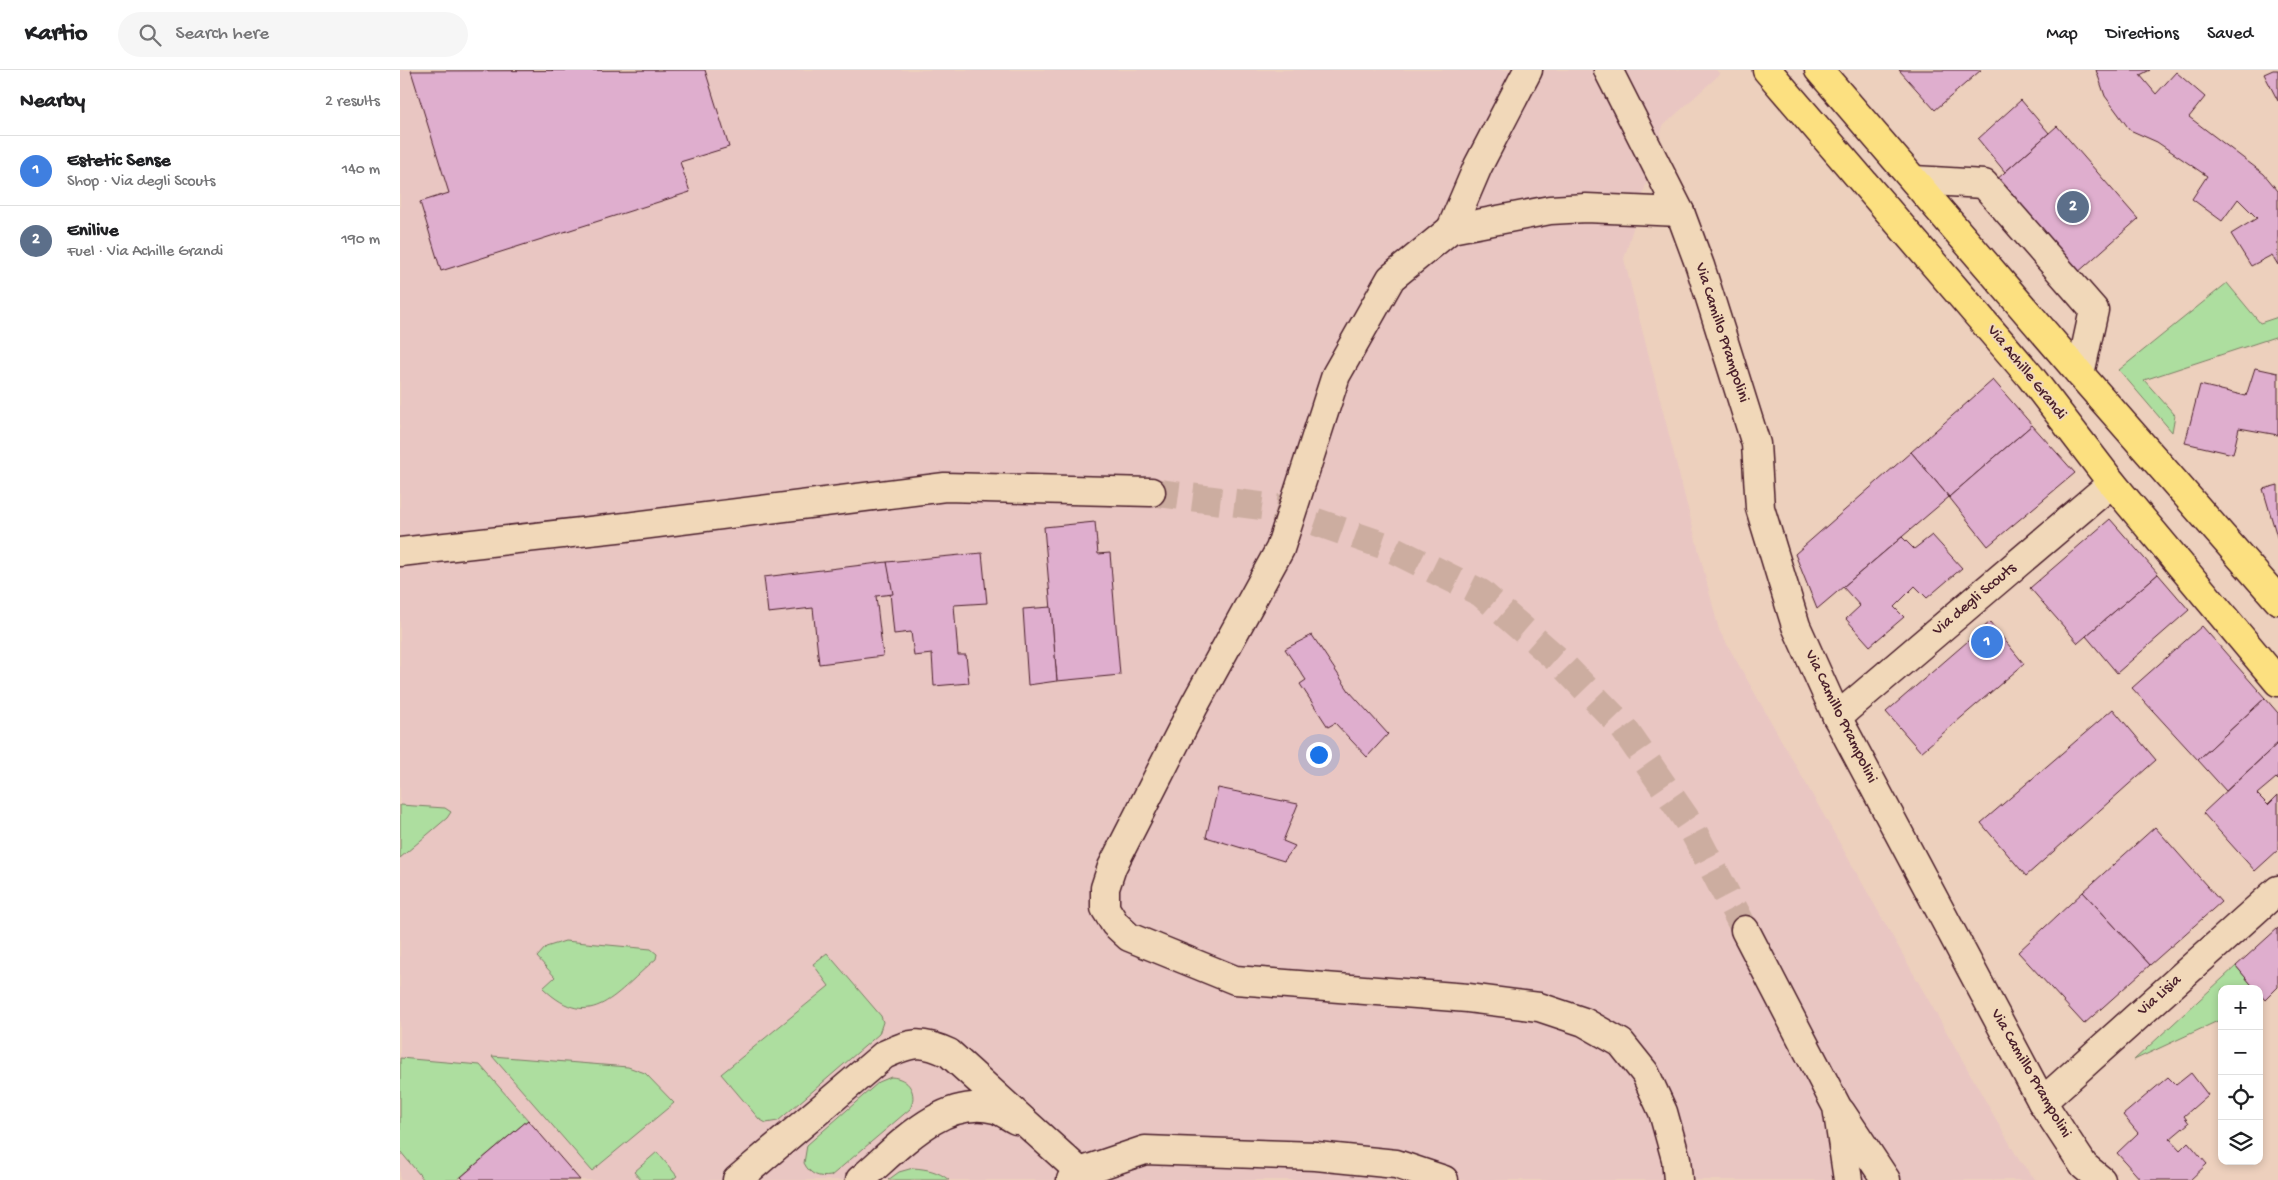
<!DOCTYPE html>
<html lang="en">
<head>
<meta charset="utf-8">
<style>
	:root { --surface:#fff; --page:#f6f6f6; --text:#202124; --muted:#757577; --line:#e0e0e0; --accent:#4a1f2b }
	body { margin:0; font-family:"Gochi Hand",sans-serif; background:var(--page); color:var(--text) }
	.controls { position:absolute; right:15px; bottom:15px; display:grid; overflow:hidden; border-radius:10px; box-shadow:0 2px 8px #0003 }
	.controls button { width:45px; height:45px; display:grid; place-items:center; padding:0; border:0; border-bottom:1px solid var(--line); background:var(--surface); color:var(--text); font:25px sans-serif }
	.you { position:absolute; left:918px; top:684px; width:18px; height:18px; margin:-12px; border:4px solid #fff; border-radius:50%; background:#1a73e8; box-shadow:0 0 0 8px #1a73e833 }
	.badge { display:grid; place-items:center; width:32px; height:32px; border-radius:50%; background:var(--accent); color:#fff; font-size:16px; font-weight:700 }
	.pin { position:absolute; translate:-50% -50%; border:2px solid #fff; box-shadow:0 1px 5px #0006 }
	.list { margin:0; padding:0; list-style:none }
	h2 { display:flex; justify-content:space-between; align-items:center; height:65px; margin:0; padding:0 20px; font-size:21px }
	h2 small { font-size:16px; font-weight:400; color:var(--muted) }
	.list li { display:grid; grid-template-columns:32px 1fr auto; gap:15px; align-items:center; box-sizing:border-box; height:70px; padding:0 20px; border-top:1px solid var(--line) }
	.list b { display:block; font-size:19px; white-space:nowrap }
	.list p { margin:0; font-size:16px; white-space:nowrap; color:var(--muted) }
	.list em { font-size:16px; font-style:normal; color:var(--muted) }
	.icon { flex:none; width:28px; height:28px; fill:none; stroke:currentColor; stroke-width:2; stroke-linecap:round; stroke-linejoin:round }
	.map { position:relative; flex:none; width:1878px; height:1110px; overflow:hidden }
	header { display:flex; align-items:center; gap:30px; box-sizing:border-box; height:70px; padding:0 25px; background:var(--surface); border-bottom:1px solid var(--line) }
	header strong { font-size:24px }
	nav { display:flex; gap:28px; margin-inline-start:auto; font-size:18px }
	.search { width:350px; height:45px; background:var(--page); display:flex; align-items:center; gap:12px; box-sizing:border-box; padding:0 18px; border-radius:28px; color:var(--muted); font-size:19px }
	main { display:flex }
	aside { flex:1; background:var(--surface) }
	.map>svg:first-child { display:block }
	.built { fill:#e9c6c2 }
	.green { fill:#adde9f; stroke:#7c7e65 }
	.building { fill:#dfaece; stroke:#4a1f2b }
	.lines { fill:none; stroke-linecap:round; stroke-linejoin:round }
	.minor-tunnel { stroke:#ccada0; stroke-width:28; stroke-dasharray:28 14; stroke-linecap:butt }
	.minor-casing { stroke:#4a1f2b; stroke-width:31 }
	.major-casing { stroke:#4a1f2b; stroke-width:31 }
	.minor { stroke:#f1d8b9; stroke-width:28 }
	.major { stroke:#fce080; stroke-width:28 }
	.labels { text-anchor:middle; dominant-baseline:central; stroke-width:4; stroke-linejoin:round; paint-order:stroke }
	.street-label { font-size:16px; fill:#4a1f2b; stroke:#f1d8b9 }
</style>
</head>
<body>
<header>
<strong>Kartio</strong>
<div class="search"><svg class="icon" aria-label="search" viewBox="0 0 24 24"><circle cx="10" cy="10" r="6"/><path d="M15 15l6 6"/></svg>Search here</div>
<nav><a>Map</a><a>Directions</a><a>Saved</a></nav>
</header>
<main>
<aside>
<h2>Nearby<small>2 results</small></h2>
<ul class="list">
<li><span class="badge" style="background:#3f7fe0">1</span><div><b>Estetic Sense</b><p>Shop · Via degli Scouts</p></div><em>140 m</em></li>
<li><span class="badge" style="background:#5c6f8a">2</span><div><b>Enilive</b><p>Fuel · Via Achille Grandi</p></div><em>190 m</em></li>
</ul>
</aside>
<div class="map">
<svg width="1878" height="1110" viewBox="0 0 1878 1110">
	<rect width="100%" height="100%" fill="#edd0bd"/>
	<filter id="ink" filterUnits="userSpaceOnUse"><feTurbulence type="fractalNoise" baseFrequency=".02" numOctaves="2"/><feDisplacementMap in="SourceGraphic" scale="10" xChannelSelector="R" yChannelSelector="G"/><feConvolveMatrix kernelMatrix="1 2 1 2 8 2 1 2 1" color-interpolation-filters="sRGB"/></filter>
	<g filter="url(#ink)">
		<!-- built -->
		<path class="built" d="M0,0H1316L1320,4L1263,56L1224,189L1319,560L1619,1090L1636,1110H0Z"/>
		<!-- green -->
		<g class="green">
			<path d="M1827,213L1860,253L1878,247V266L1744,310L1775,345L1772,362L1719,300Z"/>
			<path d="M0,735L45,738L51,742L47,748L0,788Z"/>
			<path d="M165,871L251,879L257,884L256,889C217,921 192,965 143,918L155,907L137,887L146,877Z"/>
			<path d="M427,883L481,946L483,952L479,964L378,1051L366,1053L359,1049L321,1004L429,916L413,894Z"/>
			<path d="M1836,896L1855,919H1822V949L1734,990Z"/>
			<path d="M92,986L228,997L245,1003L274,1033L192,1101Z"/>
			<path d="M0,988L80,995L128,1050L57,1110H24L0,1081Z"/>
			<path d="M491,1007C509,1008 518,1023 510,1039L431,1106C419,1108 410,1105 404,1093L407,1075L479,1012Z"/>
			<path d="M257,1082L277,1106L272,1110H241L234,1102Z"/>
			<path d="M513,1098C527,1099 538,1101 549,1110H488L499,1102Z"/>
		</g>
		<!-- building -->
		<g class="building">
			<path d="M305,0L329,77L280,92L290,122L41,201L20,132L49,123L11,1Z"/>
			<path d="M1499,0H1581L1535,40Z"/>
			<path d="M1696,0H1750L1740,5L1756,24L1776,2L1805,27L1789,47L1864,104L1878,121V195L1872,185L1851,196L1831,164L1857,148L1838,129L1822,151L1792,129L1807,106L1757,72L1730,60L1705,26Z"/>
			<path d="M1873,0H1878V31L1864,4Z"/>
			<path d="M1621,30L1649,63L1605,102L1578,69Z"/>
			<path d="M1657,56L1738,149L1676,204L1595,111Z"/>
			<path d="M1855,298L1878,303V365L1839,358L1833,384L1785,373L1800,315L1846,326Z"/>
			<path d="M1593,310L1632,355L1549,427L1511,382Z"/>
			<path d="M1632,355L1675,403L1588,476L1549,427Z"/>
			<path d="M1511,382L1549,427L1417,539L1395,484Z"/>
			<path d="M1878,415V470L1863,419Z"/>
			<path d="M1710,449L1758,504L1678,573L1630,518Z"/>
			<path d="M695,452L698,484L710,483L720,605L657,611L644,457Z"/>
			<path d="M1532,465L1562,498L1527,528L1515,516L1494,537L1504,547L1470,576L1446,549L1460,536L1443,517L1502,467L1514,479Z"/>
			<path d="M582,483L587,533L554,535L558,585H566L569,613L534,616L532,584L514,586L511,562L494,564L487,492Z"/>
			<path d="M487,492L493,524L476,526L483,586L419,594L413,538L368,543L364,507Z"/>
			<path d="M1758,504L1789,540L1717,603L1686,566Z"/>
			<path d="M651,537L657,611L628,615L623,539Z"/>
			<path d="M1590,552L1624,594L1521,682L1486,642Z"/>
			<path d="M1802,556L1865,628L1798,690L1732,618Z"/>
			<path d="M912,565L949,621L988,664L967,687L935,653L928,657L900,614L906,610L885,579Z"/>
			<path d="M1865,628L1878,643V673L1826,721L1798,690Z"/>
			<path d="M1713,639L1756,690L1626,806L1581,753Z"/>
			<path d="M1878,673V710L1876,708L1857,724L1868,735L1878,725V780L1855,801L1803,743Z"/>
			<path d="M818,718L898,734L883,771L895,776L884,791L806,767Z"/>
			<path d="M1755,757L1821,832L1750,895L1683,822Z"/>
			<path d="M1683,822L1750,895L1684,954L1618,882Z"/>
			<path d="M1878,858V917L1865,930L1859,923V919H1855L1836,896Z"/>
			<path d="M1791,1003L1808,1025L1784,1046L1789,1053L1770,1069L1780,1080L1788,1072L1807,1094L1790,1110H1741L1717,1083L1738,1063L1723,1045L1768,1007L1776,1015Z"/>
			<path d="M128,1050L180,1110H64L61,1107Z"/>
		</g>
		<g class="lines">
			<!-- minor-tunnel -->
			<path class="minor-tunnel" d="M751,422L876,438L988,477L1081,523L1159,591L1222,656L1289,753L1345,860"/>
			<!-- minor casing -->
			<g class="minor-casing">
				<g id="minor">
					<path d="M1208,0L1280,142L1300,196L1356,374L1360,438L1396,556L1437,647L1642,1032L1684,1096L1701,1110"/>
					<path d="M1514,110L1584,114L1694,240L1680,304"/>
					<path d="M1051,159L1078,96L1128,0"/>
					<path d="M0,482L226,457L545,417L751,422"/>
					<path d="M1437,647L1712,413"/>
					<path d="M1345,860L1437,1037L1448,1110"/>
					<path d="M1642,1032L1878,820"/>
					<path d="M1441,1042L1486,1110"/>
					<path d="M337,1110L484,985C512,972 521,970 549,983L680,1102"/>
					<path d="M460,1110C497,1079 542,1025 595,1039C602,1041 610,1047 616,1050"/>
					<path d="M671,1110L680,1102L745,1080L916,1086L996,1094L1044,1110"/>
					<path d="M1278,1110L1276,1089L1263,1042L1245,1003L1221,973L1184,952L1139,937L1068,928L835,910L729,867L715,854L705,838V818L712,797L794,636L880,479L936,305L991,208L1051,159L1150,140L1186,138L1280,142"/>
				</g>
			</g>
			<!-- major casing -->
			<g class="major-casing">
				<g id="major">
					<path d="M1367,0L1630,306L1712,413L1878,612"/>
					<path d="M1419,0L1680,304L1878,530"/>
				</g>
			</g>
			<!-- minor -->
			<use href="#minor" class="minor"/>
			<!-- major -->
			<use href="#major" class="major"/>
		</g>
	</g>
	<g class="labels">
		<!-- street labels -->
		<g class="street-label">
			<text transform="translate(1321 263) rotate(72)">Via Camillo Prampolini</text>
			<text transform="translate(1626 303) rotate(51)">Via Achille Grandi</text>
			<text transform="translate(1575 530) rotate(-40)">Via degli Scouts</text>
			<text transform="translate(1440 647) rotate(64)">Via Camillo Prampolini</text>
			<text transform="translate(1760 926) rotate(-42)">Via Lisia</text>
			<text transform="translate(1630 1004) rotate(60)">Via Camillo Prampolini</text>
		</g>
	</g>
</svg>
<div class="controls">
<button>+</button>
<button>−</button>
<button><svg class="icon" aria-label="locate" viewBox="0 0 24 24"><circle cx="12" cy="12" r="6"/><path d="M12 2v4M12 18v4M2 12h4M18 12h4"/></svg></button>
<button><svg class="icon" aria-label="layers" viewBox="0 0 24 24"><path d="M12 4l9 5-9 5-9-5zM3 14l9 5 9-5"/></svg></button>
</div>
<div class="you"></div>
<div class="pin badge" style="left:1587px;top:572px;background:#3f7fe0">1</div>
<div class="pin badge" style="left:1673px;top:137px;background:#5c6f8a">2</div>
</div>
</main>
</body>
</html>
